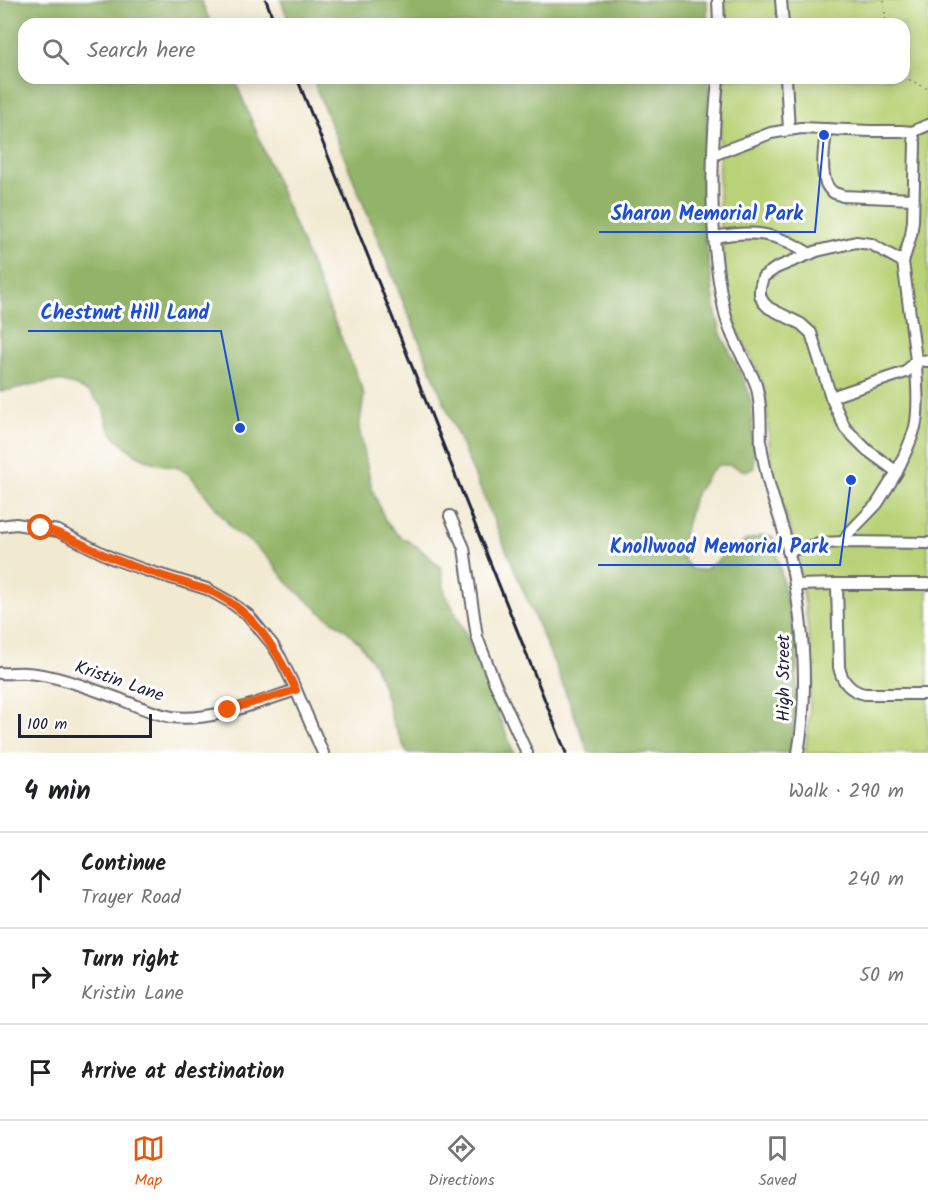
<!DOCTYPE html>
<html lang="en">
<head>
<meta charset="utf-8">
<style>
	:root { --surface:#fff; --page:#f6f6f6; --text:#202124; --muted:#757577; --line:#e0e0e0; --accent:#ea580c }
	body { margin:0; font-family:Kalam,sans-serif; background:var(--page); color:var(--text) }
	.scale { position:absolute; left:18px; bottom:15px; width:134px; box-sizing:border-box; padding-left:6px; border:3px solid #22223b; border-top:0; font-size:16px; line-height:21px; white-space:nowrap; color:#22223b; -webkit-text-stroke:4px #fff; paint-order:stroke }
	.stop { position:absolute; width:18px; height:18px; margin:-14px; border:4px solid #ea580c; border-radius:50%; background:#fff }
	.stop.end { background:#ea580c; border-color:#fff; box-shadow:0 2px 6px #0008 }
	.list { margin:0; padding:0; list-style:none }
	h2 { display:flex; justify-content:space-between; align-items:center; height:78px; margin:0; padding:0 24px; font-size:26px }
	h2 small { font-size:20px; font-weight:400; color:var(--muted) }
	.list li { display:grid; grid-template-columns:39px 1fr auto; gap:18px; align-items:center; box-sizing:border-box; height:96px; padding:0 24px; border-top:2px solid var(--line) }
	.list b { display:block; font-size:22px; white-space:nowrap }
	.list p { margin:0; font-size:20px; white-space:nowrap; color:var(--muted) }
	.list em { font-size:20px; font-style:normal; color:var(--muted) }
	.icon { flex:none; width:33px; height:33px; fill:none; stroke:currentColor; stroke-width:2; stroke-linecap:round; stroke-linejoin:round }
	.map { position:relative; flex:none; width:928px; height:753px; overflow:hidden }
	.search { position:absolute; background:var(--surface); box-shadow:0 3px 15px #0003; left:18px; right:18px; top:18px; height:66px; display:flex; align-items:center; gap:15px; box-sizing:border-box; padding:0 21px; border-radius:18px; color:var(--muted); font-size:22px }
	.sheet { height:366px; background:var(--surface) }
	nav { display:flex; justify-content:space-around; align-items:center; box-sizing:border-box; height:84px; border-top:2px solid var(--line); background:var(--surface); font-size:16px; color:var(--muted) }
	nav a { display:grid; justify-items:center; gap:3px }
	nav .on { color:var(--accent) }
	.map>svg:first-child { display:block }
	.green { fill:#bad277; stroke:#6e7a59; stroke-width:1.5 }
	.forest { fill:#93b468; stroke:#5a6b52; stroke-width:1.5 }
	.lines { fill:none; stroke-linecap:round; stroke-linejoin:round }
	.minor-casing { stroke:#6a686f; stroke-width:14 }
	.path { stroke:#6a686f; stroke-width:1.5; stroke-dasharray:1.5 4.5; stroke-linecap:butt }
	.minor { stroke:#fff; stroke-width:10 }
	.rail { stroke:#22223b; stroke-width:3 }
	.route { stroke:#ea580c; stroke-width:8 }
	.labels { text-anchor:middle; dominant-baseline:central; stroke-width:6; stroke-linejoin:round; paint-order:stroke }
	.street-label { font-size:18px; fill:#22223b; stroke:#fff }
	.leader { fill:none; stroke:#1d4ed8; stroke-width:2 }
	.callout-dot { fill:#1d4ed8; stroke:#fff; stroke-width:2 }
	.callout-label { font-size:20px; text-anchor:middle; font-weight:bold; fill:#1d4ed8; stroke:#fff; stroke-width:6; stroke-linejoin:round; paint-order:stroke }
</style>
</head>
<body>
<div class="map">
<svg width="928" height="753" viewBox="0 0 928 753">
	<rect width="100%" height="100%" fill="#fff"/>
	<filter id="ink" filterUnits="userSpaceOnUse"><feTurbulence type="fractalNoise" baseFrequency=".0167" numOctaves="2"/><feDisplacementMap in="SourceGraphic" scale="12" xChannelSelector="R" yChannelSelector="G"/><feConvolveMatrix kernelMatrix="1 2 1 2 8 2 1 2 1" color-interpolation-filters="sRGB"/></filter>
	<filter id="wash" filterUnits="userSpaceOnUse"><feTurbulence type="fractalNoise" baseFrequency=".008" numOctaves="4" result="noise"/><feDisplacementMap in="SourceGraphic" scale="24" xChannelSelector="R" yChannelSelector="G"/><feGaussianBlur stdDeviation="1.35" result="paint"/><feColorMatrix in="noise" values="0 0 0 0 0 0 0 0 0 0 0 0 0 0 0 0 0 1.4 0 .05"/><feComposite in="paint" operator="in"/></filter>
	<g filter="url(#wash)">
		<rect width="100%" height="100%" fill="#f1e9d0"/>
		<!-- green -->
		<path class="green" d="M725,0H928V753H805C817,678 809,610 792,536C786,514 777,493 773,471C767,442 770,413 763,385C759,369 749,354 742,340C735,326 732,311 729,296C715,224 718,151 724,78H904V24H726Z"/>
		<!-- forest -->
		<g class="forest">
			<path d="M0,0H201L211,24H24V78H234L357,376L364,395L359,429L372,489L386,522L399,536L418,547L441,568L445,593L463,628L514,753H407L393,723L383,687L374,664L360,644L346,630L325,616L300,594L287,582L268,558L248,540L235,532L190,475L179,468L155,463L135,454L115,437L108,426L103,407L90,393L75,385L58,381L35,384L0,392Z"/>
			<path d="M281,0H707V24H290Z"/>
			<path d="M312,78H709L704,178V229L716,314L721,334L747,387L751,402L754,468L745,471L730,465H718L709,474L694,496L683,538L681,556L691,569L704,570L745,541L761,536L773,537L797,645V683L794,723L789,753H589L557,670L455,429Z"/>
		</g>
	</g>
	<g filter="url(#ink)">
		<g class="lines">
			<!-- minor casing -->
			<g class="minor-casing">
				<g id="minor">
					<path d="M718,0L719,24"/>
					<path d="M781,0L783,24"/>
					<path d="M718,78C711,155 708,233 724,309C728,328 736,344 744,360C748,368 753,376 756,385C762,404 760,424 761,444C762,453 764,462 766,471C770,493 779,514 785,536C802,607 811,681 798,753"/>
					<path d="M786,78L789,130L801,128L870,131H901L912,132L928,125"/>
					<path d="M826,129C825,146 817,182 833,192C833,193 842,195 842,196L913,199"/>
					<path d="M912,132L915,143L913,221L911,235L903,262L916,360L928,361"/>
					<path d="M713,155L771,133L789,130"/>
					<path d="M714,237C752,230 777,232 810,254"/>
					<path d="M831,397L906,372L916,360C916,381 920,406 915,427C911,443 903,457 897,472L867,450L845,428L831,397L811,333L801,324L769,308L763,302L760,295V288L763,277L776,268L817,251L856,242L871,244L903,262"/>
					<path d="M450,516L464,548L477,637L494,681L527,753"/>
					<path d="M0,526L16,524L58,531L114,559L145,570L207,589L230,602L248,615L272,644L280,657L296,690L323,753"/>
					<path d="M844,542L848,534L877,504L897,472"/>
					<path d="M788,551L823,543L844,542L928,543"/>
					<path d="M837,584H928"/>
					<path d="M795,585L837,584L839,667C842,682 850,691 865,694H928"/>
					<path d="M0,673C9,674 18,672 27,673C57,675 92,689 120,699C137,706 154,714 172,717C212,722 258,702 296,690"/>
				</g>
			</g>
			<!-- path -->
			<g class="path">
				<path d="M884,0L886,24"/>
				<path d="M904,77L928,89"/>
				<path d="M884,78L892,81L898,78"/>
				<path d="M795,80L827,78"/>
			</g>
			<!-- minor -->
			<use href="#minor" class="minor"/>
			<!-- rail -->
			<g class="rail">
				<path d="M266,0L275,24"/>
				<path d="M297,78L566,753"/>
			</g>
		</g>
	</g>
	<g class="lines" filter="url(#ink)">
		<!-- route -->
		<path class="route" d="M41,528C68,534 91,550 117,560C139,569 163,576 186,583C193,586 201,587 208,590C254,610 275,647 296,690L228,710"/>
	</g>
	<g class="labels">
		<!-- street labels -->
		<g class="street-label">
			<text transform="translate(784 678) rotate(-90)">High Street</text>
			<text transform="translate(119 682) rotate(19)">Kristin Lane</text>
		</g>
	</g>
	<!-- callouts -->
	<path class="leader" d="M824 135L815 232H599M240 428L221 331H28M851 480L840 565H598"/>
	<g class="callout-dot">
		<circle cx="824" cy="135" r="6"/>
		<circle cx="240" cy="428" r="6"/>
		<circle cx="851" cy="480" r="6"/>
	</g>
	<g class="callout-label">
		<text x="707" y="220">Sharon Memorial Park</text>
		<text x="125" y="319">Chestnut Hill Land</text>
		<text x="719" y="553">Knollwood Memorial Park</text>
	</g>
</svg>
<div class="scale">100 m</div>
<div class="stop" style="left:41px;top:528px"></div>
<div class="stop end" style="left:228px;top:710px"></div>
<div class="search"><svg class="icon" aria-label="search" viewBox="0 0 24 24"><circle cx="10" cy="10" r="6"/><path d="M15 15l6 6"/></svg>Search here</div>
</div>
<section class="sheet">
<h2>4 min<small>Walk · 290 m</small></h2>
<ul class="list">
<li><svg class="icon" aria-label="ahead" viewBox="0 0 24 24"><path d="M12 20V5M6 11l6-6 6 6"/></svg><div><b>Continue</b><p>Trayer Road</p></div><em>240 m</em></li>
<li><svg class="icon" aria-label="right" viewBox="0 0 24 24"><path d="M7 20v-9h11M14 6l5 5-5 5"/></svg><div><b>Turn right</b><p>Kristin Lane</p></div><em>50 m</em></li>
<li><svg class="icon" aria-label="arrive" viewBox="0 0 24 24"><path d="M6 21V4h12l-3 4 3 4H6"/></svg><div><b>Arrive at destination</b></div></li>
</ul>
</section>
<nav>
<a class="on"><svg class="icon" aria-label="map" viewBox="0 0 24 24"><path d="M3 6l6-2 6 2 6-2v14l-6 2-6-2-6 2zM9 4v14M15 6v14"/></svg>Map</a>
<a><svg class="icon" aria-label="directions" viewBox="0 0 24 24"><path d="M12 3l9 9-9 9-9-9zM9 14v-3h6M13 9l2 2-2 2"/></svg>Directions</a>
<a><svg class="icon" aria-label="saved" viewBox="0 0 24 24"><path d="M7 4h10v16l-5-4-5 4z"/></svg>Saved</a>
</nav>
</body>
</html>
